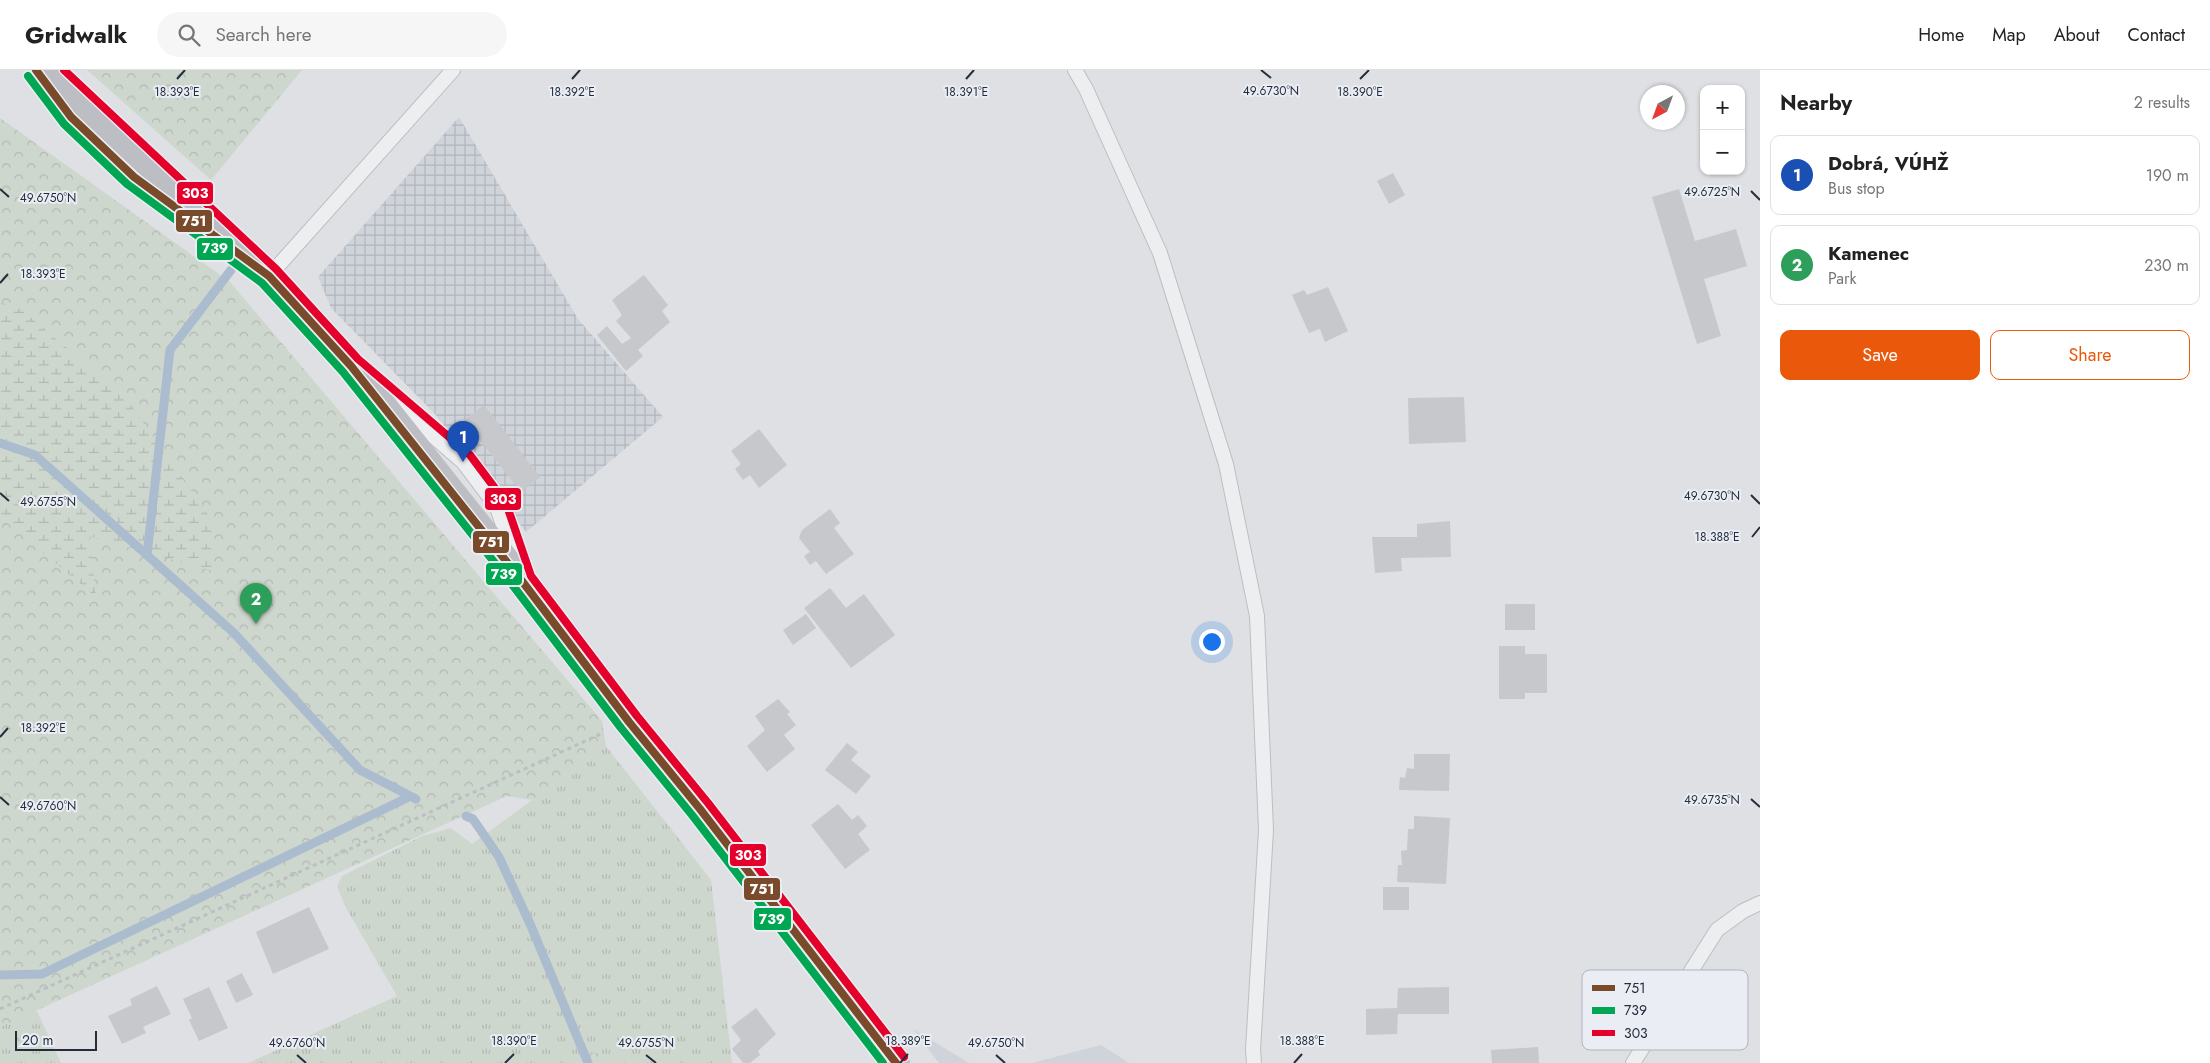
<!DOCTYPE html>
<html lang="en">
<head>
<meta charset="utf-8">
<style>
	:root { --surface:#fff; --page:#f6f6f6; --text:#222; --muted:#767676; --line:#e0e0e0; --accent:#ea580c }
	body { margin:0; font-family:Jost,sans-serif; background:var(--page); color:var(--text) }
	.controls { position:absolute; right:15px; top:15px; display:grid; overflow:hidden; border-radius:10px; box-shadow:0 1px 4px #0004 }
	.controls button { width:45px; height:45px; display:grid; place-items:center; padding:0; border:0; border-bottom:1px solid var(--line); background:var(--surface); color:var(--text); font:25px sans-serif }
	.compass { position:absolute; left:1640px; top:15px; width:45px; height:45px; border-radius:50%; background:var(--surface); box-shadow:0 1px 4px #0004; rotate:221deg }
	.scale { position:absolute; left:15px; bottom:12px; width:82px; box-sizing:border-box; padding-left:5px; border:2px solid #252d3c; border-top:0; font-size:14px; line-height:18px; white-space:nowrap; color:#252d3c; -webkit-text-stroke:4px #eaeef4; paint-order:stroke }
	.you { position:absolute; left:1211px; top:571px; width:18px; height:18px; margin:-12px; border:4px solid #fff; border-radius:50%; background:#1a73e8; box-shadow:0 0 0 8px #1a73e833 }
	.badge { display:grid; place-items:center; width:32px; height:32px; border-radius:50%; background:var(--accent); color:#fff; font-size:16px; font-weight:700 }
	.pin { position:absolute; translate:-50% -41px; filter:drop-shadow(0 1px 2px #0008) }
	.pin::after { content:''; position:absolute; top:26px; width:18px; height:15px; background:inherit; clip-path:polygon(0 0,100% 0,50% 100%) }
	.list { margin:0; padding:0; list-style:none }
	h2 { display:flex; justify-content:space-between; align-items:center; height:65px; margin:0; padding:0 20px; font-size:21px }
	h2 small { font-size:16px; font-weight:400; color:var(--muted) }
	.list li { display:grid; grid-template-columns:32px 1fr auto; gap:15px; align-items:center; box-sizing:border-box; height:80px; margin:0 10px 10px; padding:0 10px; border:1px solid var(--line); border-radius:10px }
	.list b { display:block; font-size:19px; white-space:nowrap }
	.list p { margin:0; font-size:16px; white-space:nowrap; color:var(--muted) }
	.list em { font-size:16px; font-style:normal; color:var(--muted) }
	.actions { display:flex; gap:10px; padding:15px 20px }
	.actions a { flex:1; padding:11px 0; border:1px solid var(--accent); border-radius:10px; text-align:center; font-size:18px; color:var(--accent) }
	.actions .main { background:var(--accent); color:#fff }
	.icon { flex:none; width:28px; height:28px; fill:none; stroke:currentColor; stroke-width:2; stroke-linecap:round; stroke-linejoin:round }
	.map { position:relative; flex:none; width:1760px; height:993px; overflow:hidden }
	header { display:flex; align-items:center; gap:30px; box-sizing:border-box; height:70px; padding:0 25px; background:var(--surface); border-bottom:1px solid var(--line) }
	header strong { font-size:24px }
	nav { display:flex; gap:28px; margin-inline-start:auto; font-size:18px }
	.search { width:350px; height:45px; background:var(--page); display:flex; align-items:center; gap:12px; box-sizing:border-box; padding:0 18px; border-radius:28px; color:var(--muted); font-size:19px }
	main { display:flex }
	aside { flex:1; background:var(--surface) }
	.map>svg:first-child { display:block }
	.built { fill:#cfd3da }
	.industrial { fill:url(#industrial-grid) }
	.grass { fill:url(#grass-tufts) }
	.forest { fill:url(#forest-crowns) }
	.wetland { fill:url(#wetland-marsh) }
	.lines { fill:none; stroke-linecap:round; stroke-linejoin:round }
	.stream { stroke:#abbccf; stroke-width:9 }
	.building { fill:#c6c8cb }
	.service-casing { stroke:#bcbec1; stroke-width:16 }
	.path { stroke:#bdbec3; stroke-width:3; stroke-dasharray:4 4; stroke-linecap:butt }
	.service { stroke:#edeef0; stroke-width:14 }
	.secondary { stroke:#bcbec3; stroke-width:28 }
	.bus-1-casing { stroke:#eaeef4; stroke-width:11 }
	.bus-2-casing { stroke:#eaeef4; stroke-width:11 }
	.bus-3-casing { stroke:#eaeef4; stroke-width:11 }
	.bus-1 { stroke:#7a4b2a; stroke-width:8 }
	.bus-2 { stroke:#00a651; stroke-width:8 }
	.bus-3 { stroke:#e4002b; stroke-width:8 }
	.ticks { fill:none; stroke:#252d3c; stroke-width:2 }
	.key { fill:#eaeef4; stroke:#afb4bd; stroke-width:1 }
	.key-label { font-size:14px; fill:#252d3c }
	.ticks-label { font-size:12px; text-anchor:middle; fill:#252d3c; stroke:#eaeef4; stroke-width:4; stroke-linejoin:round; paint-order:stroke }
	.line-badge { stroke:#eaeef4; stroke-width:2 }
	.badge-label { font-size:14px; text-anchor:middle; font-weight:bold; fill:#fff }
</style>
</head>
<body>
<header>
<strong>Gridwalk</strong>
<div class="search"><svg class="icon" aria-label="search" viewBox="0 0 24 24"><circle cx="10" cy="10" r="6"/><path d="M15 15l6 6"/></svg>Search here</div>
<nav><a>Home</a><a>Map</a><a>About</a><a>Contact</a></nav>
</header>
<main>
<div class="map">
<svg width="1760" height="993" viewBox="0 0 1760 993">
	<defs>
		<pattern id="industrial-grid" width="8" height="8" patternUnits="userSpaceOnUse" patternTransform="scale(1.25)"><rect width="8" height="8" fill="#cfd3da"/><path d="M0 4h8M4 0v8" fill="none" stroke="#b2b5bc"/></pattern>
		<pattern id="grass-tufts" width="24" height="20" patternUnits="userSpaceOnUse" patternTransform="scale(1.25)"><rect width="24" height="20" fill="#ced7ce"/><path d="M3 7l-1-3M5 7V3M7 7l1-3M15 17l-1-3M17 17v-4M19 17l1-3" fill="none" stroke="#b1b9b2"/></pattern>
		<pattern id="forest-crowns" width="20" height="18" patternUnits="userSpaceOnUse" patternTransform="scale(1.25)"><rect width="20" height="18" fill="#ced7ce"/><path d="M2 6a3 3 0 1 1 6 0M12 15a3 3 0 1 1 6 0" fill="none" stroke="#b1b9b2"/></pattern>
		<pattern id="wetland-marsh" width="20" height="14" patternUnits="userSpaceOnUse" patternTransform="scale(1.25)"><rect width="20" height="14" fill="#ced7ce"/><path d="M1 5h8M5 5V1M11 12h8M15 12V8" fill="none" stroke="#b1b9b2"/></pattern>
	</defs>
	<rect width="100%" height="100%" fill="#dee0e3"/>
	<!-- built -->
	<g class="built">
		<path d="M913,959L969,993H939Z"/>
		<path d="M1101,975L1129,993H1032Z"/>
	</g>
	<!-- industrial -->
	<path class="industrial" d="M459,47L578,249L663,347L526,462L435,344L331,238L318,207Z"/>
	<!-- grass -->
	<g class="grass">
		<path d="M606,676L711,810L732,993H624L615,987L584,984L582,993H248L397,926L345,836L337,816L342,806L422,766L451,758L472,774Z"/>
		<path d="M36,939L61,993H0V957Z"/>
	</g>
	<!-- forest -->
	<g class="forest">
		<path d="M87,0H302L211,110Z"/>
		<path d="M0,48L230,212L602,651L606,676L532,730L507,726L0,957Z"/>
		<path d="M590,982L615,987L624,993H582L584,984Z"/>
	</g>
	<!-- wetland -->
	<path class="wetland" d="M0,232L23,241L126,328L213,452L212,501L89,466L96,527L0,446Z"/>
	<g class="lines">
		<!-- stream -->
		<g class="stream">
			<path d="M0,373L35,385L233,562L360,700L416,729"/>
			<path d="M147,485L170,280L231,200"/>
			<path d="M466,746L473,749L499,787L531,856L588,993"/>
			<path d="M0,905L42,904L409,727"/>
		</g>
	</g>
	<!-- building -->
	<g class="building">
		<path d="M1393,103L1405,125L1389,134L1377,111Z"/>
		<path d="M1679,119L1695,171L1736,159L1747,196L1704,209L1721,266L1697,274L1652,127Z"/>
		<path d="M644,205L668,235L662,241L670,252L638,280L643,286L626,301L597,265L607,256L622,274L631,268L616,251L622,245L612,230Z"/>
		<path d="M1328,217L1348,261L1325,272L1320,259L1309,263L1292,225L1304,220L1307,225Z"/>
		<path d="M1464,327L1466,372L1409,374L1408,328Z"/>
		<path d="M484,335L540,407L521,422L464,350Z"/>
		<path d="M759,359L787,395L759,418L750,405L743,410L735,399L741,394L731,381Z"/>
		<path d="M830,439L840,453L834,458L854,484L826,504L816,491L810,495L804,486L810,482L799,468L802,460Z"/>
		<path d="M1450,451L1451,487L1401,488L1402,501L1375,503L1372,467H1417V454Z"/>
		<path d="M830,518L846,538L864,524L895,565L851,598L804,538Z"/>
		<rect x="1505" y="534" width="30" height="26"/>
		<path d="M806,544L816,558L793,575L783,560Z"/>
		<path d="M1499,576H1525V584H1547V623H1525V629H1499Z"/>
		<path d="M778,629L790,642L787,644L796,655L784,665L795,679L767,702L747,676L765,660L755,646Z"/>
		<path d="M847,673L858,682L851,690L871,706L856,724L825,700Z"/>
		<path d="M1414,684H1450L1449,721L1399,720L1400,707L1405,708L1407,698L1414,699Z"/>
		<path d="M838,734L852,750L858,745L867,756L858,764L870,780L845,799L811,755Z"/>
		<path d="M1414,746L1450,748L1446,814L1397,812L1398,795H1402L1401,781L1407,780L1408,759H1414Z"/>
		<rect x="1383" y="817" width="26" height="23"/>
		<path d="M309,837L329,879L273,904L256,862Z"/>
		<path d="M242,903L253,925L236,933L226,911Z"/>
		<path d="M157,916L171,944L143,957L146,963L122,974L108,946L132,935L130,929Z"/>
		<path d="M209,917L228,958L199,971L189,950L192,948L183,929Z"/>
		<path d="M1449,917V944H1398L1397,964L1366,965V939L1397,938L1398,918Z"/>
		<path d="M756,938L776,964L758,981L760,985L750,993H743L732,979L741,970L731,957Z"/>
		<path d="M1538,977L1539,993H1492L1491,980Z"/>
	</g>
	<g class="lines">
		<!-- service casing -->
		<g class="service-casing">
			<g id="service">
				<path d="M1075,0L1086,19L1160,183L1226,394L1257,546L1266,760L1253,980L1254,993"/>
				<path d="M42,8L71,47L134,107L191,149"/>
				<path d="M266,205L269,206L453,0"/>
				<path d="M391,330L463,392L497,437L514,489"/>
				<path d="M1633,993L1717,860L1743,841L1760,833"/>
			</g>
		</g>
		<!-- path -->
		<path class="path" d="M0,939L603,663"/>
		<!-- service -->
		<use href="#service" class="service"/>
		<!-- secondary -->
		<path class="secondary" d="M49,0L269,206L351,296L522,511L629,652L700,739L896,993"/>
		<!-- bus-1 casing -->
		<g class="bus-1-casing">
			<path id="bus-1" d="M36,0L71,47L134,107L269,206L351,296L522,511L629,652L700,739L896,993"/>
		</g>
		<!-- bus-2 casing -->
		<g class="bus-2-casing">
			<path id="bus-2" d="M28,6L64,54L127,114L262,213L343,302L514,517L621,658L692,745L883,993"/>
		</g>
		<!-- bus-3 casing -->
		<g class="bus-3-casing">
			<path id="bus-3" d="M64,0L276,199L358,289L470,385L506,433L531,506L637,646L708,733L904,987"/>
		</g>
		<!-- bus-1 -->
		<use href="#bus-1" class="bus-1"/>
		<!-- bus-2 -->
		<use href="#bus-2" class="bus-2"/>
		<!-- bus-3 -->
		<use href="#bus-3" class="bus-3"/>
	</g>
	<!-- ticks -->
	<path class="ticks" d="M1261,0L1271,8M177,9L185,0M572,9L580,0M966,9L974,0M1360,9L1369,0M0,119L9,127M1751,121L1760,130M0,213L8,204M0,423L9,431M1751,425L1760,434M1752,467L1760,457M0,667L8,658M0,727L9,735M1751,729L1760,737M297,985L306,993M646,985L656,993M996,985L1005,993M505,993L514,984M900,993L908,984M1294,993L1302,984"/>
	<!-- legend -->
	<rect x="1582" y="900" width="166" height="80" rx="8" class="key"/>
	<rect x="1592" y="915" width="23" height="6" fill="#7a4b2a"/>
	<rect x="1592" y="937" width="23" height="7" fill="#00a651"/>
	<rect x="1592" y="960" width="23" height="6" fill="#e4002b"/>
	<g class="key-label">
		<text x="1624" y="923">751</text>
		<text x="1624" y="945">739</text>
		<text x="1624" y="968">303</text>
	</g>
	<g class="ticks-label">
		<text x="1271" y="25">49.6730°N</text>
		<text x="177" y="26">18.393°E</text>
		<text x="572" y="26">18.392°E</text>
		<text x="966" y="26">18.391°E</text>
		<text x="1360" y="26">18.390°E</text>
		<text x="1712" y="126">49.6725°N</text>
		<text x="48" y="132">49.6750°N</text>
		<text x="43" y="208">18.393°E</text>
		<text x="1712" y="430">49.6730°N</text>
		<text x="48" y="436">49.6755°N</text>
		<text x="1717" y="471">18.388°E</text>
		<text x="43" y="662">18.392°E</text>
		<text x="1712" y="734">49.6735°N</text>
		<text x="48" y="740">49.6760°N</text>
		<text x="514" y="975">18.390°E</text>
		<text x="908" y="975">18.389°E</text>
		<text x="1302" y="975">18.388°E</text>
		<text x="297" y="977">49.6760°N</text>
		<text x="646" y="977">49.6755°N</text>
		<text x="996" y="977">49.6750°N</text>
	</g>
	<g class="line-badge">
		<rect x="176" y="111" width="38" height="24" rx="5" fill="#e4002b"/>
		<rect x="175" y="139" width="38" height="24" rx="5" fill="#7a4b2a"/>
		<rect x="196" y="167" width="38" height="24" rx="5" fill="#00a651"/>
		<rect x="484" y="417" width="38" height="24" rx="5" fill="#e4002b"/>
		<rect x="472" y="460" width="38" height="24" rx="5" fill="#7a4b2a"/>
		<rect x="485" y="492" width="38" height="24" rx="5" fill="#00a651"/>
		<rect x="729" y="773" width="38" height="24" rx="5" fill="#e4002b"/>
		<rect x="743" y="807" width="38" height="24" rx="5" fill="#7a4b2a"/>
		<rect x="753" y="837" width="39" height="24" rx="5" fill="#00a651"/>
	</g>
	<g class="badge-label">
		<text x="195" y="128">303</text>
		<text x="194" y="156">751</text>
		<text x="215" y="183">739</text>
		<text x="503" y="434">303</text>
		<text x="491" y="477">751</text>
		<text x="504" y="509">739</text>
		<text x="748" y="790">303</text>
		<text x="762" y="824">751</text>
		<text x="772" y="854">739</text>
	</g>
</svg>
<div class="controls">
<button>+</button>
<button>−</button>
</div>
<svg class="compass" viewBox="-18 -18 36 36"><path d="M0-13l5 13h-10z" fill="#e53935"/><path d="M0 13l5-13h-10z" fill="#767676"/></svg>
<div class="scale">20 m</div>
<div class="you"></div>
<div class="pin badge" style="left:463px;top:392px;background:#1a4fb4">1</div>
<div class="pin badge" style="left:256px;top:554px;background:#2e9e5b">2</div>
</div>
<aside>
<h2>Nearby<small>2 results</small></h2>
<ul class="list">
<li><span class="badge" style="background:#1a4fb4">1</span><div><b>Dobrá, VÚHŽ</b><p>Bus stop</p></div><em>190 m</em></li>
<li><span class="badge" style="background:#2e9e5b">2</span><div><b>Kamenec</b><p>Park</p></div><em>230 m</em></li>
</ul>
<div class="actions"><a class="main">Save</a><a>Share</a></div>
</aside>
</main>
</body>
</html>
